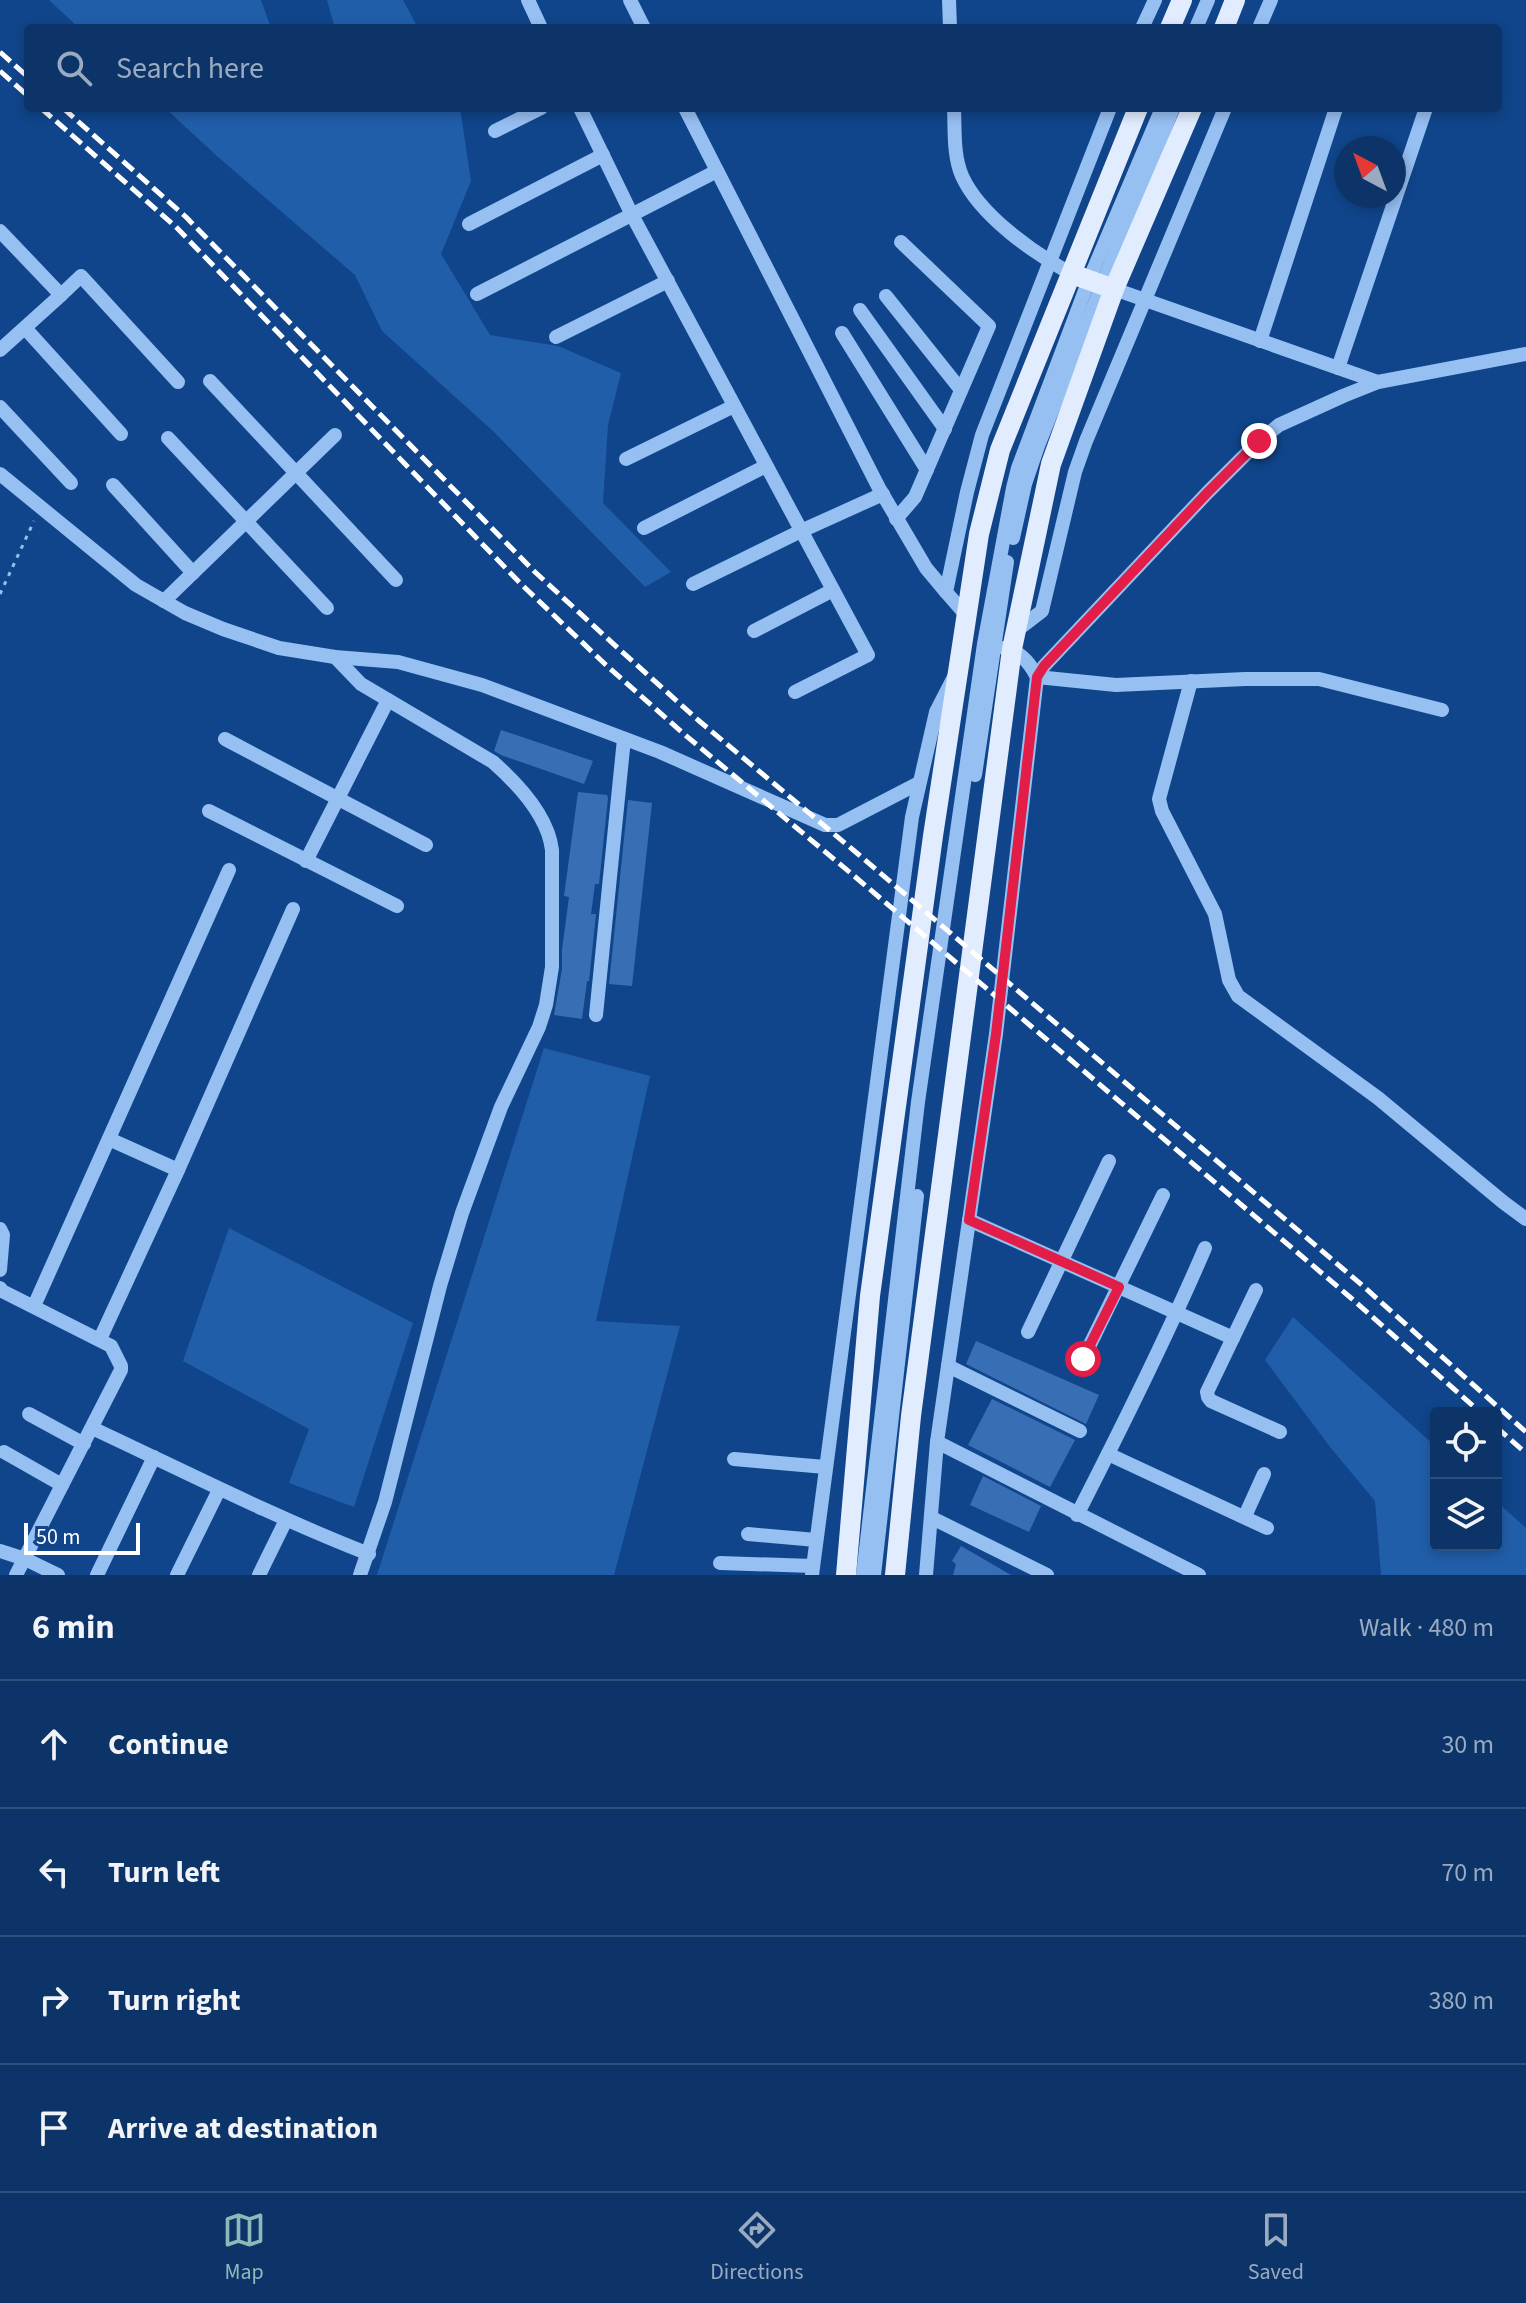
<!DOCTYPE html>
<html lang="en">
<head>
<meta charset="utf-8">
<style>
	:root { --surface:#0c3468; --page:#153c6e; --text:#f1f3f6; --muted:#9aaac0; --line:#2c4f7c; --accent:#8bbbb9 }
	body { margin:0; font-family:"Source Sans 3",sans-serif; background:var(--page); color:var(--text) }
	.controls { position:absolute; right:24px; bottom:24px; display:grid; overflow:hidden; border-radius:8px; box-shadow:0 4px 12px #0003 }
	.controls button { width:72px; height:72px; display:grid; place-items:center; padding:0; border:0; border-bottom:2px solid var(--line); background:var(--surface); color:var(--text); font:40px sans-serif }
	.compass { position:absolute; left:1334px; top:136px; width:72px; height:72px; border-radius:50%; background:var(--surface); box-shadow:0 4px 12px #0003; rotate:319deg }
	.scale { position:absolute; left:24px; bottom:20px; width:116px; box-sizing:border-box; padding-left:8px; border:4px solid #fff; border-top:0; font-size:22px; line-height:28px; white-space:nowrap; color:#fff; -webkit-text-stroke:6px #10458b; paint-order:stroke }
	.stop { position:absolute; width:24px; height:24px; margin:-18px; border:6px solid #e11d48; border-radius:50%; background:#fff }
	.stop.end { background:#e11d48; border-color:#fff; box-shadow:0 2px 8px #0008 }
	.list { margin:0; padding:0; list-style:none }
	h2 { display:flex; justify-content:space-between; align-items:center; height:104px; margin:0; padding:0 32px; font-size:34px }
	h2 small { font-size:26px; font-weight:400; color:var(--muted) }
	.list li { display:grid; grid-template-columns:52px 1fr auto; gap:24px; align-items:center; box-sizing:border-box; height:128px; padding:0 32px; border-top:2px solid var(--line) }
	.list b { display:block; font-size:30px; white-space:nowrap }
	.list em { font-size:26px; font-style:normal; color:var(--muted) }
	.icon { flex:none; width:44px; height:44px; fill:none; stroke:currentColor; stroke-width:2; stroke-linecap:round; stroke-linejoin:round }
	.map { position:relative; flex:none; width:1526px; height:1575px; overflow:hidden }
	.search { position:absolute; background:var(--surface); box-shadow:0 4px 12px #0003; left:24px; right:24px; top:24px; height:88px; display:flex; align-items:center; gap:20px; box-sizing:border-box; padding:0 28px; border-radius:8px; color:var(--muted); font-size:30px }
	.sheet { height:616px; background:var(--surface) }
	nav { display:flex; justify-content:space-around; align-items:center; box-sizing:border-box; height:112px; border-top:2px solid var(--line); background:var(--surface); font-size:22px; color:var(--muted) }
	nav a { display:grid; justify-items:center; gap:4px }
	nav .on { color:var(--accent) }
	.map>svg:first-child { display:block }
	.green { fill:#215eaa }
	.building { fill:#386fb4 }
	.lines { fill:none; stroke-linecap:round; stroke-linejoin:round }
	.path { stroke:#96bff2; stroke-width:3; stroke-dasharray:4 6; stroke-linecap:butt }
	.minor { stroke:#96bff2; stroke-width:14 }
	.major { stroke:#e1ecff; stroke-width:20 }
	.rail { stroke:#fff; stroke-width:5; stroke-dasharray:14 6; stroke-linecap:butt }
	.route { stroke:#e11d48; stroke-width:10 }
</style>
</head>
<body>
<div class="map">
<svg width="1526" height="1575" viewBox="0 0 1526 1575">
	<rect width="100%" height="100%" fill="#10458b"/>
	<!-- green -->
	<g class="green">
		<path d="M49,0H261L271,28H79Z"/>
		<path d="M327,0H403L418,28H335Z"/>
		<path d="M165,108H460L471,181L441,254L490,335L558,346L621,373L608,425L603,503L671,572L645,587L494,432L382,331L355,275L218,157Z"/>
		<path d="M544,1048L650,1076L596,1321L680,1326L614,1575H377Z"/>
		<path d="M229,1228L413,1323L354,1507L289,1483L309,1429L183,1361Z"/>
		<path d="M1293,1317L1436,1447V1545H1496V1501L1526,1528V1575H1381L1375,1501L1330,1447L1265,1360Z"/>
	</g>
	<!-- building -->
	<g class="building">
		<path d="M501,730L593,761L584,784L501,755L494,751Z"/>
		<path d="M578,792L607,795L608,798L599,884H595L591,914H596L589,981H587L582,1019L554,1015L562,969V950L569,897L564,896Z"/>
		<path d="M628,800L652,803L632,986L609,984Z"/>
		<path d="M976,1341L1099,1395L1086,1424L966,1364Z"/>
		<path d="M992,1399L1075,1440L1050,1487L968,1445Z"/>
		<path d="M983,1476L1041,1506L1029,1532L970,1505Z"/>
		<path d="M961,1546L1011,1575H953L956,1564L952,1561Z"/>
	</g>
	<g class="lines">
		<!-- path -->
		<path class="path" d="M0,594L34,521"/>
		<!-- minor -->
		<g class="minor">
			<path d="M528,0L541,28"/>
			<path d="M630,0L644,28"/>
			<path d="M949,0L950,28"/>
			<path d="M1142,28L1155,0"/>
			<path d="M1196,28L1208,0"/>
			<path d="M1259,28L1271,0"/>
			<path d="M580,108L632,215L868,655L795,692"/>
			<path d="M685,108L879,488L926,568L946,592"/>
			<path d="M954,108C955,130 953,155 962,176C980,216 1035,254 1072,274"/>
			<path d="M495,131L541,108"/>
			<path d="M469,224L603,155"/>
			<path d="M0,231L61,295L0,350"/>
			<path d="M1114,289L1378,382"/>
			<path d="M477,294L717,171"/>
			<path d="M61,295L81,276L178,382"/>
			<path d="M886,296L961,390"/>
			<path d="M860,310L945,429"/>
			<path d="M25,328L121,434"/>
			<path d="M842,333L927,470"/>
			<path d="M556,337L668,281"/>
			<path d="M1260,341L1336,108"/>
			<path d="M1338,368L1426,108"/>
			<path d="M210,381L396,580"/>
			<path d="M0,407L71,483"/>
			<path d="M168,438L327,608"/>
			<path d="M626,459L734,406"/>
			<path d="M0,474L136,585L185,613L223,629L279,648L335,657L398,662L482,685L660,752L825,825H838L919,783"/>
			<path d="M113,485L193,573"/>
			<path d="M896,519L915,497L989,326L901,242"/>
			<path d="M644,528L766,466"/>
			<path d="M1013,538L1025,484L1038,446L1173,108"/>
			<path d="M693,584L801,531L883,494"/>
			<path d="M164,601L335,435"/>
			<path d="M966,615L946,592L967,492L982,435L1110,108"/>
			<path d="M754,631L833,590"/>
			<path d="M1016,631L1042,611L1075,472L1086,441L1225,108"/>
			<path d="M335,657L361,684L493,762C519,785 548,816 552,850V967L546,1005L539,1027L501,1107L462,1213L440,1286L385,1502L360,1575"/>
			<path d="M1191,681L1159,799L1162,811L1215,914L1229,980L1238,996L1378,1098L1503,1202L1526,1219"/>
			<path d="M1442,710L1319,679H1245L1116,685L1037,677L1044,666L1207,493L1259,441L1279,425L1343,396L1378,382L1526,354"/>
			<path d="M225,739L426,845"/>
			<path d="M975,775L1007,562"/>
			<path d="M209,811L397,906"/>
			<path d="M306,861L388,700"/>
			<path d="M596,1015L624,739"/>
			<path d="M109,1139L178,1170"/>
			<path d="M969,1220L1233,1338"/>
			<path d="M0,1229L3,1235L0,1270"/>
			<path d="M0,1288L2,1291L111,1346L121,1366V1370L16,1575"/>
			<path d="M1256,1290L1207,1392L1208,1397L1211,1401L1280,1432"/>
			<path d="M34,1306L229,870"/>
			<path d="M1028,1332L1109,1161"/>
			<path d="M100,1339L178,1170L293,909"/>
			<path d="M1083,1359L1163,1195"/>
			<path d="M948,1366L1080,1431"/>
			<path d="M29,1414L84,1444"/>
			<path d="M92,1428C184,1471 274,1517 369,1554"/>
			<path d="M937,1442L1199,1575"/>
			<path d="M4,1452L62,1485"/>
			<path d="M1108,1454L1267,1528"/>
			<path d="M734,1459L825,1467"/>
			<path d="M1077,1515C1122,1427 1166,1339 1205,1248"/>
			<path d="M1245,1516L1264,1474"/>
			<path d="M932,1518L1047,1575"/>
			<path d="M748,1534L816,1540"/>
			<path d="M0,1551L25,1559L58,1575"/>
			<path d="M720,1563L813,1566"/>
			<path d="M97,1575L154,1457"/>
			<path d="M177,1575L219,1490"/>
			<path d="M259,1575L286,1520"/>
			<path d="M812,1575L912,817L936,712L954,677"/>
			<path d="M863,1575L918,1102L984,644L1013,488L1018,468L1089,280L1162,108"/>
			<path d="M874,1575L917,1196"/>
			<path d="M926,1575L937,1442L996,1034L1037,677C1030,663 1020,651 1004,648"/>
		</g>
		<!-- major -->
		<g class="major">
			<path d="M1170,28L1182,0"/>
			<path d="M1224,28L1235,0"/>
			<path d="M1072,274L1114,289"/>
			<path d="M846,1575L870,1296L933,836L979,534L1000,450L1138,108"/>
			<path d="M895,1575L911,1416L1012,649L1051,464L1114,289L1192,108"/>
		</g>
		<!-- rail -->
		<g class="rail">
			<path d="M0,52L28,77"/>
			<path d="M0,71L28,96"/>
			<path d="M41,108L176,227L521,584L606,665L684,734L853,875L1351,1298L1481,1413"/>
			<path d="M63,108L186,217L535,572L619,649L698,720L858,854L1363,1286L1526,1432"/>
			<path d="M1496,1427L1526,1453"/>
		</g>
	</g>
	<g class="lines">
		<!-- route -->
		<path class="route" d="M1083,1359L1119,1287L969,1220L996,1034L1037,677L1044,666L1207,493L1259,441"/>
	</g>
</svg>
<div class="controls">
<button><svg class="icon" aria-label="locate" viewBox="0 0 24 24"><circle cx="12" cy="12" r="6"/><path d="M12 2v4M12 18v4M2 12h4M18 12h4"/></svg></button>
<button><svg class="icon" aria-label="layers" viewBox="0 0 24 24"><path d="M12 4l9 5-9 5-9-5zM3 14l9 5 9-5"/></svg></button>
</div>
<svg class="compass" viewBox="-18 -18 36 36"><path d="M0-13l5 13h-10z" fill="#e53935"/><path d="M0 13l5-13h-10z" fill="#9aaac0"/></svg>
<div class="scale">50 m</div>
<div class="stop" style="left:1083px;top:1359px"></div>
<div class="stop end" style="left:1259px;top:441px"></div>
<div class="search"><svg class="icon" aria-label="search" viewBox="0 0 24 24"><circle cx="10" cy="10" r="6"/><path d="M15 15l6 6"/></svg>Search here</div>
</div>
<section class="sheet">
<h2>6 min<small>Walk · 480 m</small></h2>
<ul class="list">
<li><svg class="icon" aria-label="ahead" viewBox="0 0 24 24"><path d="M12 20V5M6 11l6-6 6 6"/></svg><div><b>Continue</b></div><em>30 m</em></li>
<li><svg class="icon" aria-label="left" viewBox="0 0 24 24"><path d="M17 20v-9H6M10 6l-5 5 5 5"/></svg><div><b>Turn left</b></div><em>70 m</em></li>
<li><svg class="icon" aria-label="right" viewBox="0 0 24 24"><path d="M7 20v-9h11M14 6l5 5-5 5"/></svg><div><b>Turn right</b></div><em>380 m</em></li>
<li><svg class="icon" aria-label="arrive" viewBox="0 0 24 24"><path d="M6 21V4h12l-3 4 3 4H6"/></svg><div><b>Arrive at destination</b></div></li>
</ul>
</section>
<nav>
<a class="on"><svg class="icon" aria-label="map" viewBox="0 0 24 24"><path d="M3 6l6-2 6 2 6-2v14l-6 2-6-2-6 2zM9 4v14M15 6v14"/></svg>Map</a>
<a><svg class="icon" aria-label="directions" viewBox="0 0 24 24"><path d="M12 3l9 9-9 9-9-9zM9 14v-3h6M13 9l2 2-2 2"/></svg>Directions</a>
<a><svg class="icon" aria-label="saved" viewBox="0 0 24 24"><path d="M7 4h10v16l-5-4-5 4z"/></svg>Saved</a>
</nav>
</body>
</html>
